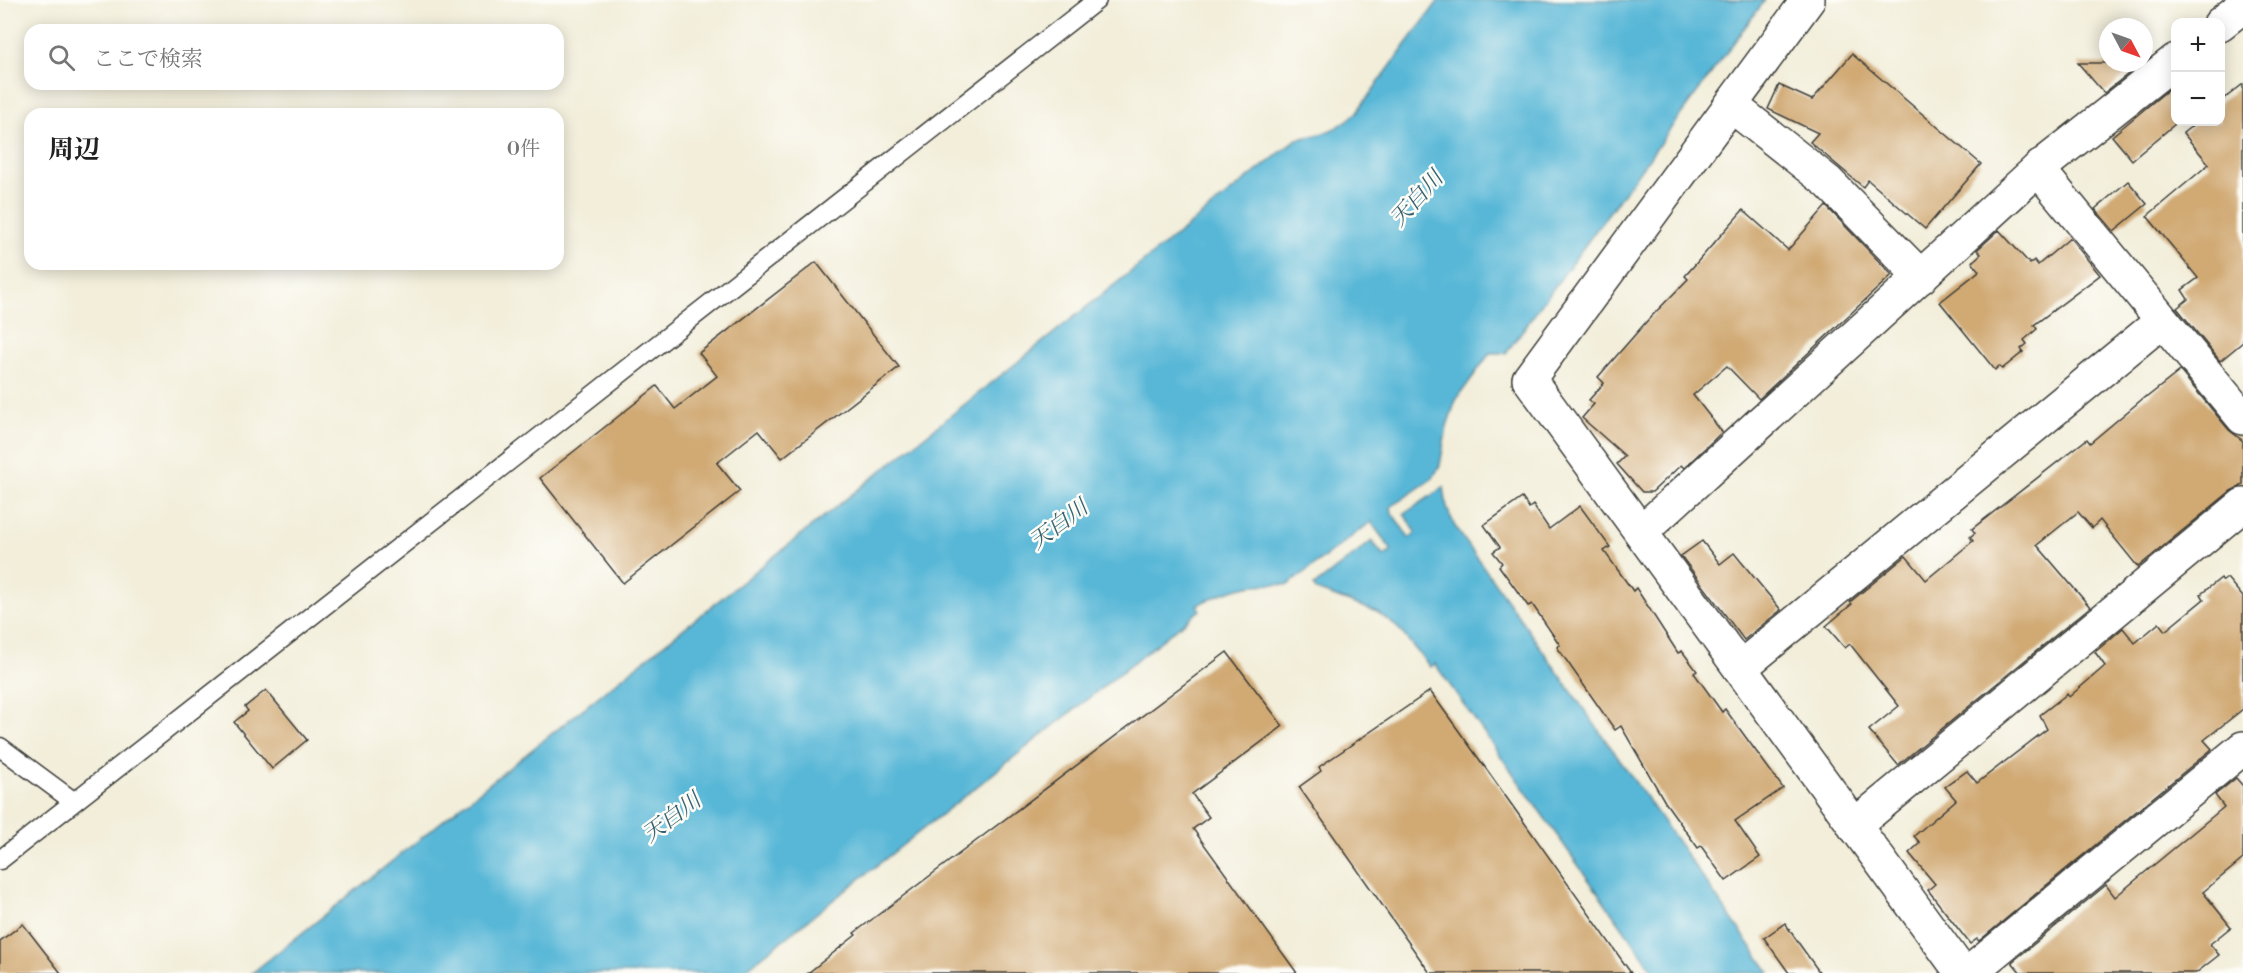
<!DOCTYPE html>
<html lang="ja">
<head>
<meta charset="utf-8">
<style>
	:root { --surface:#fff; --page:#f6f6f6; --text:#222; --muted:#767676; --line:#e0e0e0 }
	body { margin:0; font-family:"Libre Bodoni","Noto Serif JP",serif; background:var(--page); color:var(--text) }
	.controls { position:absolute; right:18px; top:18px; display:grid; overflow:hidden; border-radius:12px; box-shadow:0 3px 15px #0003 }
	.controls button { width:54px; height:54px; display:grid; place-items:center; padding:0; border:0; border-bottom:2px solid var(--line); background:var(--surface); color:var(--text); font:30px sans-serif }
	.compass { position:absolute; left:2099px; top:18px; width:54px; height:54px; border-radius:50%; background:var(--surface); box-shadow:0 3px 15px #0003; rotate:131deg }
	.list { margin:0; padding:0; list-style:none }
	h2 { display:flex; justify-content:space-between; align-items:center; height:78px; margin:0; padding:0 24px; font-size:26px }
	h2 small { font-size:20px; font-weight:400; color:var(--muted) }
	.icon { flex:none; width:33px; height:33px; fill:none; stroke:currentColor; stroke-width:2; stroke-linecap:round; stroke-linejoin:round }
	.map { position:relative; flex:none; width:2243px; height:973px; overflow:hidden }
	.search { position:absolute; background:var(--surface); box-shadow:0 3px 15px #0003; left:24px; top:24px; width:540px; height:66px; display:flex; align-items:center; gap:15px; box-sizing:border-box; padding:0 21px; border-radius:18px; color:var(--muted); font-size:22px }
	.panel { position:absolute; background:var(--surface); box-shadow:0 3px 15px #0003; left:24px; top:108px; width:540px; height:162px; border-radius:18px }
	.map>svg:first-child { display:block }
	.water { fill:#58b7d7; stroke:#3a6a7a; stroke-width:1.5 }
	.building { fill:#d0a973 }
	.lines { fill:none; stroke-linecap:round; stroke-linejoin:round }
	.lane-casing { stroke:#3c3c38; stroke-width:21 }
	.street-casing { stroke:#3c3c38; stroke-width:36 }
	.lane { stroke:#fff; stroke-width:18 }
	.street { stroke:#fff; stroke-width:33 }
	.labels { text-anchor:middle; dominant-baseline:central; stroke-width:5; stroke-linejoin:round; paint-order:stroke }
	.water-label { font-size:22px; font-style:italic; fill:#376270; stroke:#fdfcf7 }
</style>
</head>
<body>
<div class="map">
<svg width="2243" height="973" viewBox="0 0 2243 973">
	<rect width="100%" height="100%" fill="#fdfcf7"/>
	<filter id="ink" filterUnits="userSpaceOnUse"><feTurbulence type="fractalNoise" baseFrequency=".0167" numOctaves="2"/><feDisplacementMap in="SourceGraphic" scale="12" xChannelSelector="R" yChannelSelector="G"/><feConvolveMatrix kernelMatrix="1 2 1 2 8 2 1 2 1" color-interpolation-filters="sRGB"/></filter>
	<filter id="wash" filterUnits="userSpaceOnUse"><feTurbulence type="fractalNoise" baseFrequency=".008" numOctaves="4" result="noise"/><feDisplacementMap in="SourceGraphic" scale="24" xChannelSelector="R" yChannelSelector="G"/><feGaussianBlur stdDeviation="1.35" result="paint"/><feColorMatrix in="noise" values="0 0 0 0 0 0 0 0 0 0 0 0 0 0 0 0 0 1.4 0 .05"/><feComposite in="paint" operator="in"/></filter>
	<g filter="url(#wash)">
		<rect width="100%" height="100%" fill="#f2eeda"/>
		<!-- water -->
		<path class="water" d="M1439,0H1765L1506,353H1490L1456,400L1447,426L1440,465L1433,478L1391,507L1392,513L1409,538L1416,532L1404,514L1444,487L1447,508L1454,525L1770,973H1655L1435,664L1430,667L1398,628L1377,612L1316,590L1314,586L1372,541L1384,556L1392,551L1371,522L1288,585C1250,582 1231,588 1197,605L1200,610L741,973H252L1297,139C1321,135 1338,130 1356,113Z"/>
		<g id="blocks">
			<!-- building -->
			<g class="building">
				<path d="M1852,54L1981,164L1925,229L1868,180L1863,187L1810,142L1818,133L1768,109L1779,85L1812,100Z"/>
				<path d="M2078,63H2142L2104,93Z"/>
				<path d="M2175,84V124L2132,160L2112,136Z"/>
				<path d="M2243,84V342L2220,361L2177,308L2188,299L2182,290L2198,278L2147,216L2209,164L2183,133L2197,122H2220V102Z"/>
				<path d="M2128,181L2147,204L2114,231L2095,209Z"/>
				<path d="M1826,206L1892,275L1759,399L1727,366L1693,395L1722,432L1684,468L1681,465L1652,492H1642L1617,464L1625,456L1582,418L1594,404L1589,400L1604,383L1598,377L1647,321L1688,279L1685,276L1743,210L1788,250Z"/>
				<path d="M1999,230L2030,264L2034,260L2038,265L2070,238L2100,275L2034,325L2037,329L2024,340L2027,344L2021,349L2023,352L2002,369L1999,366L1995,370L1940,302L1979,271L1972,262L1981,254L1977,250Z"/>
				<path d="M816,262L899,367L782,458L759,430L717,463L740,491L623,583L540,478L657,386L675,409L717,376L699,353Z"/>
				<path d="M2180,371L2229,430L2243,441V485L2231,491L2138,567L2100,520L2092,528L2078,512L2037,545L2090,607L1898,765L1869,730L1899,706L1850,644L1845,648L1826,626L1852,604L1850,602L1906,556L1926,580L1973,541L1970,537L1975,533L1972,529L2087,439L2090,443L2146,396L2147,397Z"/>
				<path d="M1522,498L1529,508L1533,505L1549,529L1580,506L1610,547L1604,551L1633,591L1636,588L1678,653L1682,651L1697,671L1694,673L1722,712L1725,709L1783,788L1735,821L1760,857L1726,881L1701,846L1698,848L1665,802L1621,726L1615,730L1557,647L1560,645L1532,604L1528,606L1499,566L1502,563L1493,552L1500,547L1484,525Z"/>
				<path d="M1702,541L1720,564L1734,553L1781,610L1744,640L1681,556Z"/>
				<path d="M2221,578L2223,581L2227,578L2243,597V709L2204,740L2212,749L1979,941L1977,939L1970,944L1928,890L1935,884L1909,853L1920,843L1914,836L1956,800L1945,787L1967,771L1977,783L2047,729L2040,715L2067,694L2069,697L2105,666L2095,652L2123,628L2135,643L2159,623L2165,631L2204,599L2201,594Z"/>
				<path d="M1227,652L1283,726L1192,794L1209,817L1193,829L1297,973H808L856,935L854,933Z"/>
				<path d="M266,690L307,740L272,769L234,722L248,711L245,707Z"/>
				<path d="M1430,691L1487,770L1631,973H1430L1299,787L1321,771L1319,767Z"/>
				<path d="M2236,778L2243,786V859L2203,892L2231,927L2210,944L2219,955L2196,973H2021L2012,962L2106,885L2115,897L2224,807L2215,795Z"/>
				<path d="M1785,923L1795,938L1820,973H1789L1764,938Z"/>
				<path d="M23,924L61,973H0V941Z"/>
			</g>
		</g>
	</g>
	<g filter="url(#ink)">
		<use href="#blocks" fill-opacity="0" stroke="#3c3c38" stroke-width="1.5"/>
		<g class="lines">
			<!-- lane casing -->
			<g class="lane-casing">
				<g id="lane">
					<path d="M0,747L73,801"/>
					<path d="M0,860L1097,0"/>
				</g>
			</g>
			<!-- street casing -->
			<g class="street-casing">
				<g id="street">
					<path d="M1808,0L1529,379L1962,973"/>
					<path d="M2220,24L2243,6"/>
					<path d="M1732,106L1828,182L1921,277"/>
					<path d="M2038,169L2243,418"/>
					<path d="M1641,532L2038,169L2176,60"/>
					<path d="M1740,668L2162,321"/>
					<path d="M1854,826L2243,505"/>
					<path d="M1969,973L2243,748"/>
				</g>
			</g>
			<!-- lane -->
			<use href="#lane" class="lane"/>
			<!-- street -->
			<use href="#street" class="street"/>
		</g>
	</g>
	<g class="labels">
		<!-- water labels -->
		<g class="water-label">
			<text transform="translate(1417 199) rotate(-48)">天白川</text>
			<text transform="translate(1059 525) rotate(-37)">天白川</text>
			<text transform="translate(672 818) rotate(-37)">天白川</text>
		</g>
	</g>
</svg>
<div class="controls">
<button>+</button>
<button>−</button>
</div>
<svg class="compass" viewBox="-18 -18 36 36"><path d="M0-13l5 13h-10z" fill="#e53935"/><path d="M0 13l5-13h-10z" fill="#767676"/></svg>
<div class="search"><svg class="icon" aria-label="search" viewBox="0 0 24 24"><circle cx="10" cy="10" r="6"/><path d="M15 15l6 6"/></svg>ここで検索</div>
<section class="panel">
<h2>周辺<small>0件</small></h2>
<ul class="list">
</ul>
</section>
</div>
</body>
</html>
